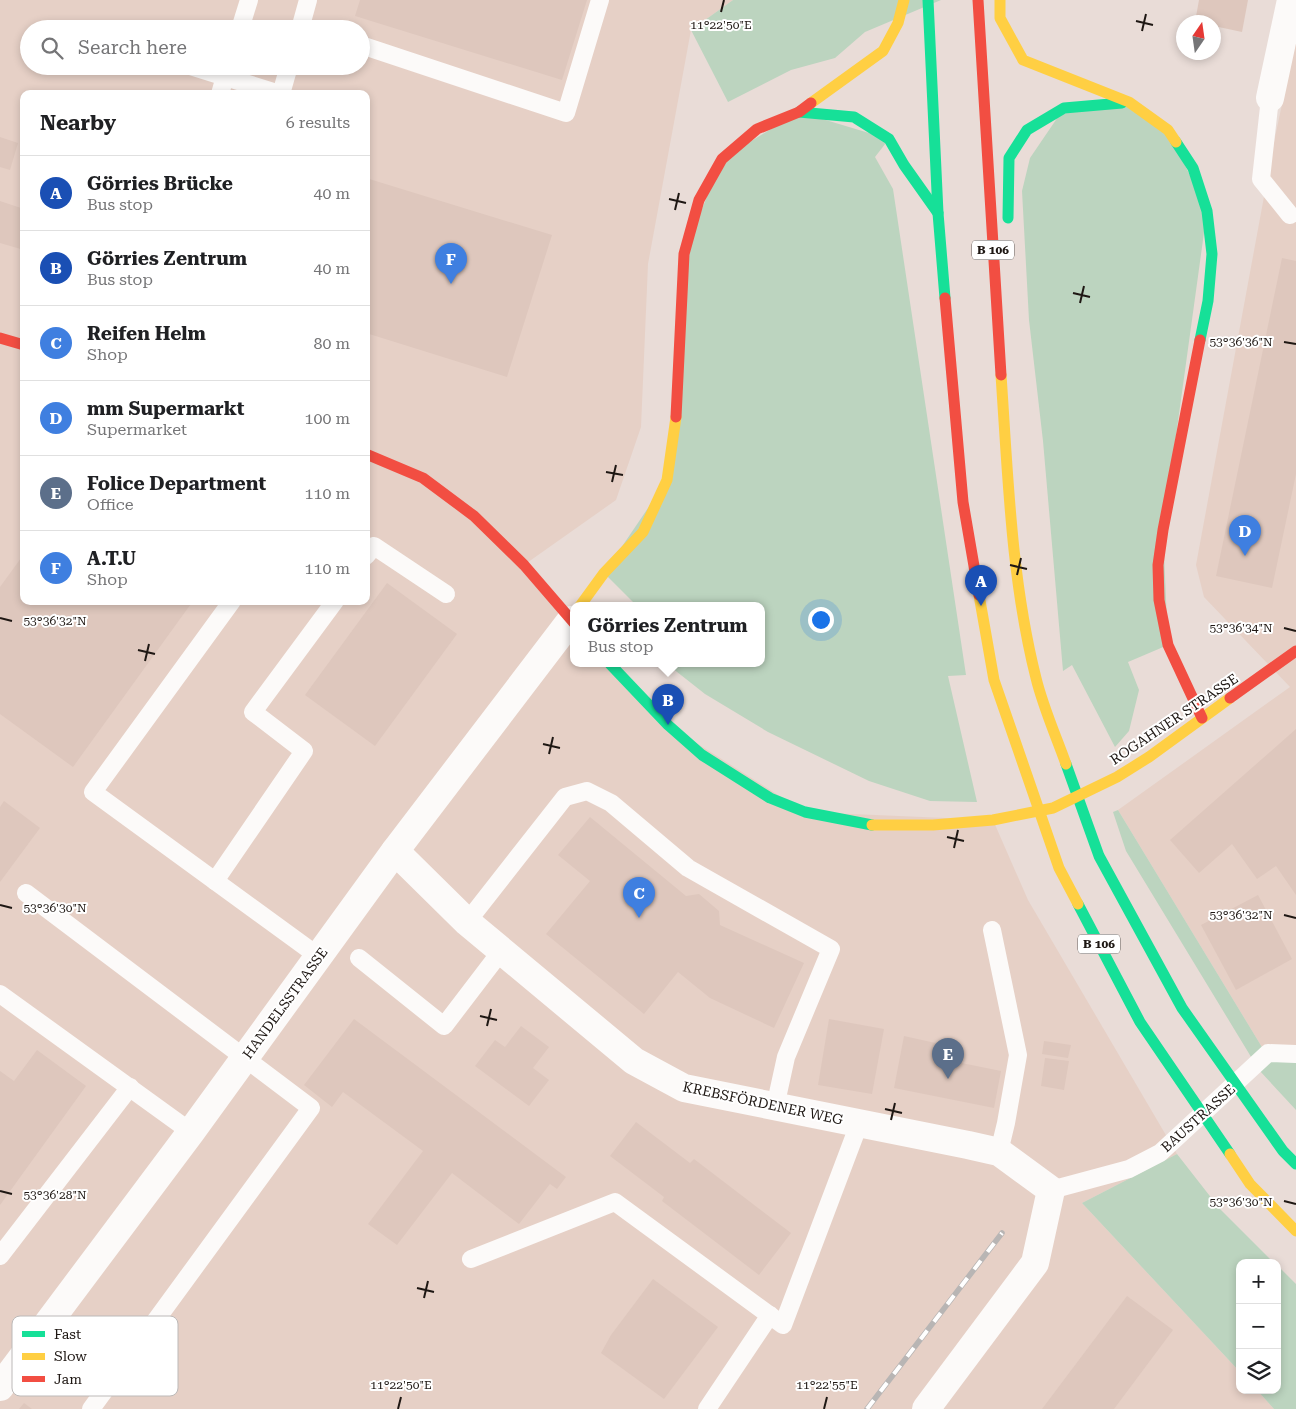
<!DOCTYPE html>
<html lang="en">
<head>
<meta charset="utf-8">
<style>
	:root { --surface:#fff; --page:#f6f6f6; --text:#202124; --muted:#757577; --line:#e0e0e0; --accent:#655c58 }
	body { margin:0; font-family:"Roboto Serif",serif; background:var(--page); color:var(--text) }
	.controls { position:absolute; right:15px; bottom:15px; display:grid; overflow:hidden; border-radius:10px; box-shadow:0 2px 8px #0003 }
	.controls button { width:45px; height:45px; display:grid; place-items:center; padding:0; border:0; border-bottom:1px solid var(--line); background:var(--surface); color:var(--text); font:25px sans-serif }
	.compass { position:absolute; left:1176px; top:15px; width:45px; height:45px; border-radius:50%; background:var(--surface); box-shadow:0 2px 8px #0003; rotate:13deg }
	.you { position:absolute; left:820px; top:619px; width:18px; height:18px; margin:-12px; border:4px solid #fff; border-radius:50%; background:#1a73e8; box-shadow:0 0 0 8px #1a73e833 }
	.badge { display:grid; place-items:center; width:32px; height:32px; border-radius:50%; background:var(--accent); color:#fff; font-size:16px; font-weight:700 }
	.pin { position:absolute; translate:-50% -41px; filter:drop-shadow(0 1px 2px #0008) }
	.pin::after { content:''; position:absolute; top:26px; width:18px; height:15px; background:inherit; clip-path:polygon(0 0,100% 0,50% 100%) }
	.popup { position:absolute; left:570px; top:602px; width:195px; height:65px; box-sizing:border-box; display:grid; place-content:center; border-radius:10px; background:var(--surface); filter:drop-shadow(0 1px 4px #0005); font-size:16px; white-space:nowrap; color:var(--muted) }
	.popup b { font-size:19px; color:var(--text) }
	.popup::after { content:''; position:absolute; left:50%; top:100%; margin-left:-10px; border:10px solid transparent; border-top-color:var(--surface) }
	.list { margin:0; padding:0; list-style:none }
	h2 { display:flex; justify-content:space-between; align-items:center; height:65px; margin:0; padding:0 20px; font-size:21px }
	h2 small { font-size:16px; font-weight:400; color:var(--muted) }
	.list li { display:grid; grid-template-columns:32px 1fr auto; gap:15px; align-items:center; box-sizing:border-box; height:75px; padding:0 20px; border-top:1px solid var(--line) }
	.list b { display:block; font-size:19px; white-space:nowrap }
	.list p { margin:0; font-size:16px; white-space:nowrap; color:var(--muted) }
	.list em { font-size:16px; font-style:normal; color:var(--muted) }
	.icon { flex:none; width:28px; height:28px; fill:none; stroke:currentColor; stroke-width:2; stroke-linecap:round; stroke-linejoin:round }
	.map { position:relative; flex:none; width:1296px; height:1409px; overflow:hidden }
	.search { position:absolute; background:var(--surface); box-shadow:0 2px 8px #0003; left:20px; top:20px; width:350px; height:55px; display:flex; align-items:center; gap:12px; box-sizing:border-box; padding:0 18px; border-radius:28px; color:var(--muted); font-size:19px }
	.panel { position:absolute; background:var(--surface); box-shadow:0 2px 8px #0003; left:20px; top:90px; width:350px; height:515px; border-radius:10px }
	.map>svg:first-child { display:block }
	.built { fill:#e6d0c6; fill-rule:evenodd }
	.green { fill:#bcd4bf }
	.building { fill:#dec7bd }
	.lines { fill:none; stroke-linecap:round; stroke-linejoin:round }
	.lane { stroke:#fcfaf9; stroke-width:18 }
	.street { stroke:#fcfaf9; stroke-width:28 }
	.fast { stroke:#16e098; stroke-width:11 }
	.slow { stroke:#ffcf43; stroke-width:11 }
	.jam { stroke:#f24e42; stroke-width:11 }
	.rail-casing { stroke:#b8b5b4; stroke-width:5.5 }
	.rail { stroke:#fff; stroke-width:4; stroke-dasharray:11; stroke-linecap:butt }
	.ticks { fill:none; stroke:#1e1713; stroke-width:2 }
	.labels { text-anchor:middle; dominant-baseline:central; stroke-width:4; stroke-linejoin:round; paint-order:stroke }
	.shield { fill:#fff; stroke:#625d5a; stroke-width:1 }
	.shield-label { font-size:12px; font-weight:bold; fill:#1e1713 }
	.street-label { font-size:14px; fill:#1e1713; stroke:#fff }
	.key { fill:#fff; stroke:#bcb9b8; stroke-width:1 }
	.key-label { font-size:14px; fill:#1e1713 }
	.ticks-label { font-size:12px; text-anchor:middle; fill:#1e1713; stroke:#fff; stroke-width:4; stroke-linejoin:round; paint-order:stroke }
</style>
</head>
<body>
<div class="map">
<svg width="1296" height="1409" viewBox="0 0 1296 1409">
	<rect width="100%" height="100%" fill="#e9dcd7"/>
	<!-- built -->
	<g class="built">
		<path d="M0,0H733L691,30L648,264L641,427L616,500L524,565L574,623V664H610L668,725L805,812L993,820L1028,900L1177,1154L1082,1203L1240,1372V1390H1257L1274,1409H0ZM29,29H361V66H29ZM24,94H366V601H24Z"/>
		<path d="M1296,39V1062H1271L1118,810L1290,687L1204,597L1196,565L1275,137Z"/>
	</g>
	<!-- green -->
	<g class="green">
		<path d="M733,0H941L865,32L835,58L791,70L728,102L691,30Z"/>
		<path d="M1129,102L1168,130L1207,211L1163,530L1168,645L1128,662L1139,690L1129,731L1115,747L1072,665L1063,671L1043,441L1029,320L1022,191L1030,158L1064,108Z"/>
		<path d="M799,112L889,139L875,157L893,189L966,675L948,676L977,802L930,801L869,781L768,732L705,694L667,664H762V606H637L604,573L667,480L684,254L722,159Z"/>
		<path d="M1118,810L1271,1062H1296V1110L1259,1070L1126,851L1113,812Z"/>
		<path d="M1177,1154L1220,1209L1274,1263H1240V1372L1082,1203Z"/>
		<path d="M1277,1265L1296,1284V1409H1274L1257,1390H1277Z"/>
	</g>
	<!-- building -->
	<g class="building">
		<path d="M360,0H587L562,80L355,16Z"/>
		<path d="M1199,0H1248L1242,32L1214,26V22H1195Z"/>
		<path d="M0,137L18,143L10,170L0,167Z"/>
		<path d="M366,178L552,235L507,377L366,333Z"/>
		<path d="M0,201L24,209V250L0,243Z"/>
		<path d="M1282,258L1296,261V474L1272,588L1216,576Z"/>
		<path d="M24,554V601H193L73,767L0,714V587Z"/>
		<path d="M387,583L457,634L375,746L305,695Z"/>
		<path d="M1296,729V895L1276,866L1257,879L1232,844L1199,873L1170,840Z"/>
		<path d="M4,801L40,828L0,882V807Z"/>
		<path d="M590,817L686,896L699,894L719,911L720,925L804,963L774,1028L710,998L678,972L644,1014L546,934L590,881L558,855Z"/>
		<path d="M1258,895L1292,959L1236,990L1201,925Z"/>
		<path d="M354,1019L566,1177L557,1189L550,1184L519,1224L452,1173L397,1245L368,1224L423,1151L343,1092L332,1107L304,1085Z"/>
		<path d="M829,1019L884,1029L872,1094L818,1085Z"/>
		<path d="M521,1026L549,1047L533,1068L549,1080L529,1106L475,1066L495,1040L505,1047Z"/>
		<path d="M904,1036L940,1044L937,1058L1001,1071L994,1108L894,1088Z"/>
		<path d="M1044,1041L1071,1045L1068,1058L1042,1054Z"/>
		<path d="M37,1050L86,1086L0,1205V1071L14,1081Z"/>
		<path d="M1045,1058L1069,1061L1064,1090L1041,1086Z"/>
		<path d="M636,1122L690,1163L694,1159L791,1233L759,1275L662,1201L664,1197L610,1156Z"/>
		<path d="M653,1279L718,1327L664,1399L601,1353L611,1335Z"/>
		<path d="M1127,1296L1173,1330L1114,1409H1042Z"/>
		<path d="M24,1403L32,1409H19Z"/>
	</g>
	<g class="lines">
		<!-- lane -->
		<g class="lane">
			<path d="M240,29L249,0"/>
			<path d="M300,29L308,0"/>
			<path d="M361,45L566,113L600,0"/>
			<path d="M190,66L280,94"/>
			<path d="M220,94L228,66"/>
			<path d="M281,94L289,66"/>
			<path d="M1270,98L1261,179L1290,215"/>
			<path d="M366,556L374,546L446,594"/>
			<path d="M232,601L93,792L318,956"/>
			<path d="M215,881L304,751L253,712L335,601"/>
			<path d="M26,893L311,1108L91,1409"/>
			<path d="M467,922L565,797L587,791L611,803L688,868L831,949L786,1057L775,1107"/>
			<path d="M992,930L1018,1055L1006,1123L999,1152"/>
			<path d="M359,958L444,1026L502,950"/>
			<path d="M0,994L191,1132"/>
			<path d="M1051,1190L1129,1169L1160,1153L1268,1053L1296,1054"/>
			<path d="M0,1256L130,1087"/>
			<path d="M471,1259L615,1202L783,1325L859,1124"/>
			<path d="M707,1409L770,1315"/>
		</g>
		<!-- street -->
		<g class="street">
			<path d="M1270,98L1291,0"/>
			<path d="M395,851L467,922L634,1061L684,1088L968,1145L999,1152L1051,1190L1035,1263L926,1409"/>
			<path d="M0,1387L191,1132L395,851L571,620"/>
		</g>
		<!-- fast -->
		<g class="fast">
			<path d="M928,0L938,213L945,298"/>
			<path d="M799,112L854,117L889,139L904,165L938,213"/>
			<path d="M1176,142L1193,168L1207,211L1212,254L1208,301L1200,340"/>
			<path d="M1008,218L1009,158L1027,130L1064,108L1122,103"/>
			<path d="M610,664L668,725L702,755L770,798L805,812L872,825"/>
			<path d="M1066,764L1099,856L1182,1008L1283,1151L1296,1164"/>
			<path d="M1078,904L1140,1022L1230,1154"/>
		</g>
		<!-- slow -->
		<g class="slow">
			<path d="M1000,0V18L1023,60L1129,102L1168,130L1176,142"/>
			<path d="M811,103L883,51L898,23L904,0"/>
			<path d="M1001,375C1008,476 1011,579 1036,678C1043,707 1056,736 1066,764"/>
			<path d="M979,595L994,680L1059,868L1078,904"/>
			<path d="M580,606L604,573L643,532L667,480L676,417"/>
			<path d="M872,825H933L993,820L1053,808L1117,777L1149,757L1230,698"/>
			<path d="M1230,1154L1250,1184L1296,1231"/>
		</g>
		<!-- jam -->
		<g class="jam">
			<path d="M978,0L1001,375"/>
			<path d="M945,298L963,502L979,595"/>
			<path d="M0,338L24,345"/>
			<path d="M1200,340L1163,530L1158,565L1159,600L1168,645L1202,718"/>
			<path d="M676,417L684,254L699,200L722,159L757,129L799,112L811,103"/>
			<path d="M366,454L423,478L474,516L524,565L574,623"/>
			<path d="M1230,698L1296,651"/>
		</g>
		<!-- rail casing -->
		<g class="rail-casing">
			<path id="rail" d="M867,1409L1002,1233"/>
		</g>
		<!-- rail -->
		<use href="#rail" class="rail"/>
	</g>
	<!-- ticks -->
	<path class="ticks" d="M721,12L724,0M1136,21L1153,25M1142,31L1146,14M669,199L686,203M675,210L679,193M1073,293L1090,297M1080,303L1084,286M1284,342L1296,344M606,472L623,475M612,482L616,465M1010,565L1027,569M1017,575L1021,558M0,618L12,621M1284,628L1296,631M138,650L155,654M145,661L149,644M543,744L560,748M549,754L553,737M947,837L964,841M954,848L958,830M0,905L12,908M1284,915L1296,918M480,1016L497,1020M487,1026L491,1009M885,1109L902,1113M891,1120L895,1103M0,1191L12,1194M1284,1201L1296,1204M417,1288L434,1292M424,1298L428,1281M398,1409L401,1397M824,1409L827,1397"/>
	<g class="labels">
		<!-- shield labels -->
		<g class="shield">
			<rect x="972" y="240.5" width="42" height="19" rx="4"/>
			<rect x="1078" y="934.5" width="42" height="19" rx="4"/>
		</g>
		<g class="shield-label">
			<text x="993" y="250">B 106</text>
			<text x="1099" y="944">B 106</text>
		</g>
		<!-- street labels -->
		<g class="street-label">
			<text transform="translate(1174 719) rotate(-34)">ROGAHNER STRASSE</text>
			<text transform="translate(285 1003) rotate(-54)">HANDELSSTRASSE</text>
			<text transform="translate(763 1103) rotate(12)">KREBSFÖRDENER WEG</text>
			<text transform="translate(1198 1118) rotate(-42)">BAUSTRASSE</text>
		</g>
	</g>
	<!-- legend -->
	<rect x="12" y="1316" width="166" height="80" rx="8" class="key"/>
	<rect x="22" y="1331" width="23" height="6" fill="#16e098"/>
	<rect x="22" y="1353" width="23" height="7" fill="#ffcf43"/>
	<rect x="22" y="1376" width="23" height="6" fill="#f24e42"/>
	<g class="key-label">
		<text x="54" y="1339">Fast</text>
		<text x="54" y="1361">Slow</text>
		<text x="54" y="1384">Jam</text>
	</g>
	<g class="ticks-label">
		<text x="721" y="29">11°22'50"E</text>
		<text x="1241" y="346">53°36'36"N</text>
		<text x="55" y="625">53°36'32"N</text>
		<text x="1241" y="632">53°36'34"N</text>
		<text x="55" y="912">53°36'30"N</text>
		<text x="1241" y="919">53°36'32"N</text>
		<text x="55" y="1199">53°36'28"N</text>
		<text x="1241" y="1206">53°36'30"N</text>
		<text x="401" y="1389">11°22'50"E</text>
		<text x="827" y="1389">11°22'55"E</text>
	</g>
</svg>
<div class="controls">
<button>+</button>
<button>−</button>
<button><svg class="icon" aria-label="layers" viewBox="0 0 24 24"><path d="M12 4l9 5-9 5-9-5zM3 14l9 5 9-5"/></svg></button>
</div>
<svg class="compass" viewBox="-18 -18 36 36"><path d="M0-13l5 13h-10z" fill="#e53935"/><path d="M0 13l5-13h-10z" fill="#757577"/></svg>
<div class="you"></div>
<div class="pin badge" style="left:981px;top:606px;background:#1a4fb4">A</div>
<div class="pin badge" style="left:668px;top:725px;background:#1a4fb4">B</div>
<div class="popup"><b>Görries Zentrum</b>Bus stop</div>
<div class="pin badge" style="left:639px;top:918px;background:#3f7fe0">C</div>
<div class="pin badge" style="left:1245px;top:556px;background:#3f7fe0">D</div>
<div class="pin badge" style="left:948px;top:1079px;background:#5c6f8a">E</div>
<div class="pin badge" style="left:451px;top:284px;background:#3f7fe0">F</div>
<div class="search"><svg class="icon" aria-label="search" viewBox="0 0 24 24"><circle cx="10" cy="10" r="6"/><path d="M15 15l6 6"/></svg>Search here</div>
<section class="panel">
<h2>Nearby<small>6 results</small></h2>
<ul class="list">
<li><span class="badge" style="background:#1a4fb4">A</span><div><b>Görries Brücke</b><p>Bus stop</p></div><em>40 m</em></li>
<li><span class="badge" style="background:#1a4fb4">B</span><div><b>Görries Zentrum</b><p>Bus stop</p></div><em>40 m</em></li>
<li><span class="badge" style="background:#3f7fe0">C</span><div><b>Reifen Helm</b><p>Shop</p></div><em>80 m</em></li>
<li><span class="badge" style="background:#3f7fe0">D</span><div><b>mm Supermarkt</b><p>Supermarket</p></div><em>100 m</em></li>
<li><span class="badge" style="background:#5c6f8a">E</span><div><b>Folice Department</b><p>Office</p></div><em>110 m</em></li>
<li><span class="badge" style="background:#3f7fe0">F</span><div><b>A.T.U</b><p>Shop</p></div><em>110 m</em></li>
</ul>
</section>
</div>
</body>
</html>
